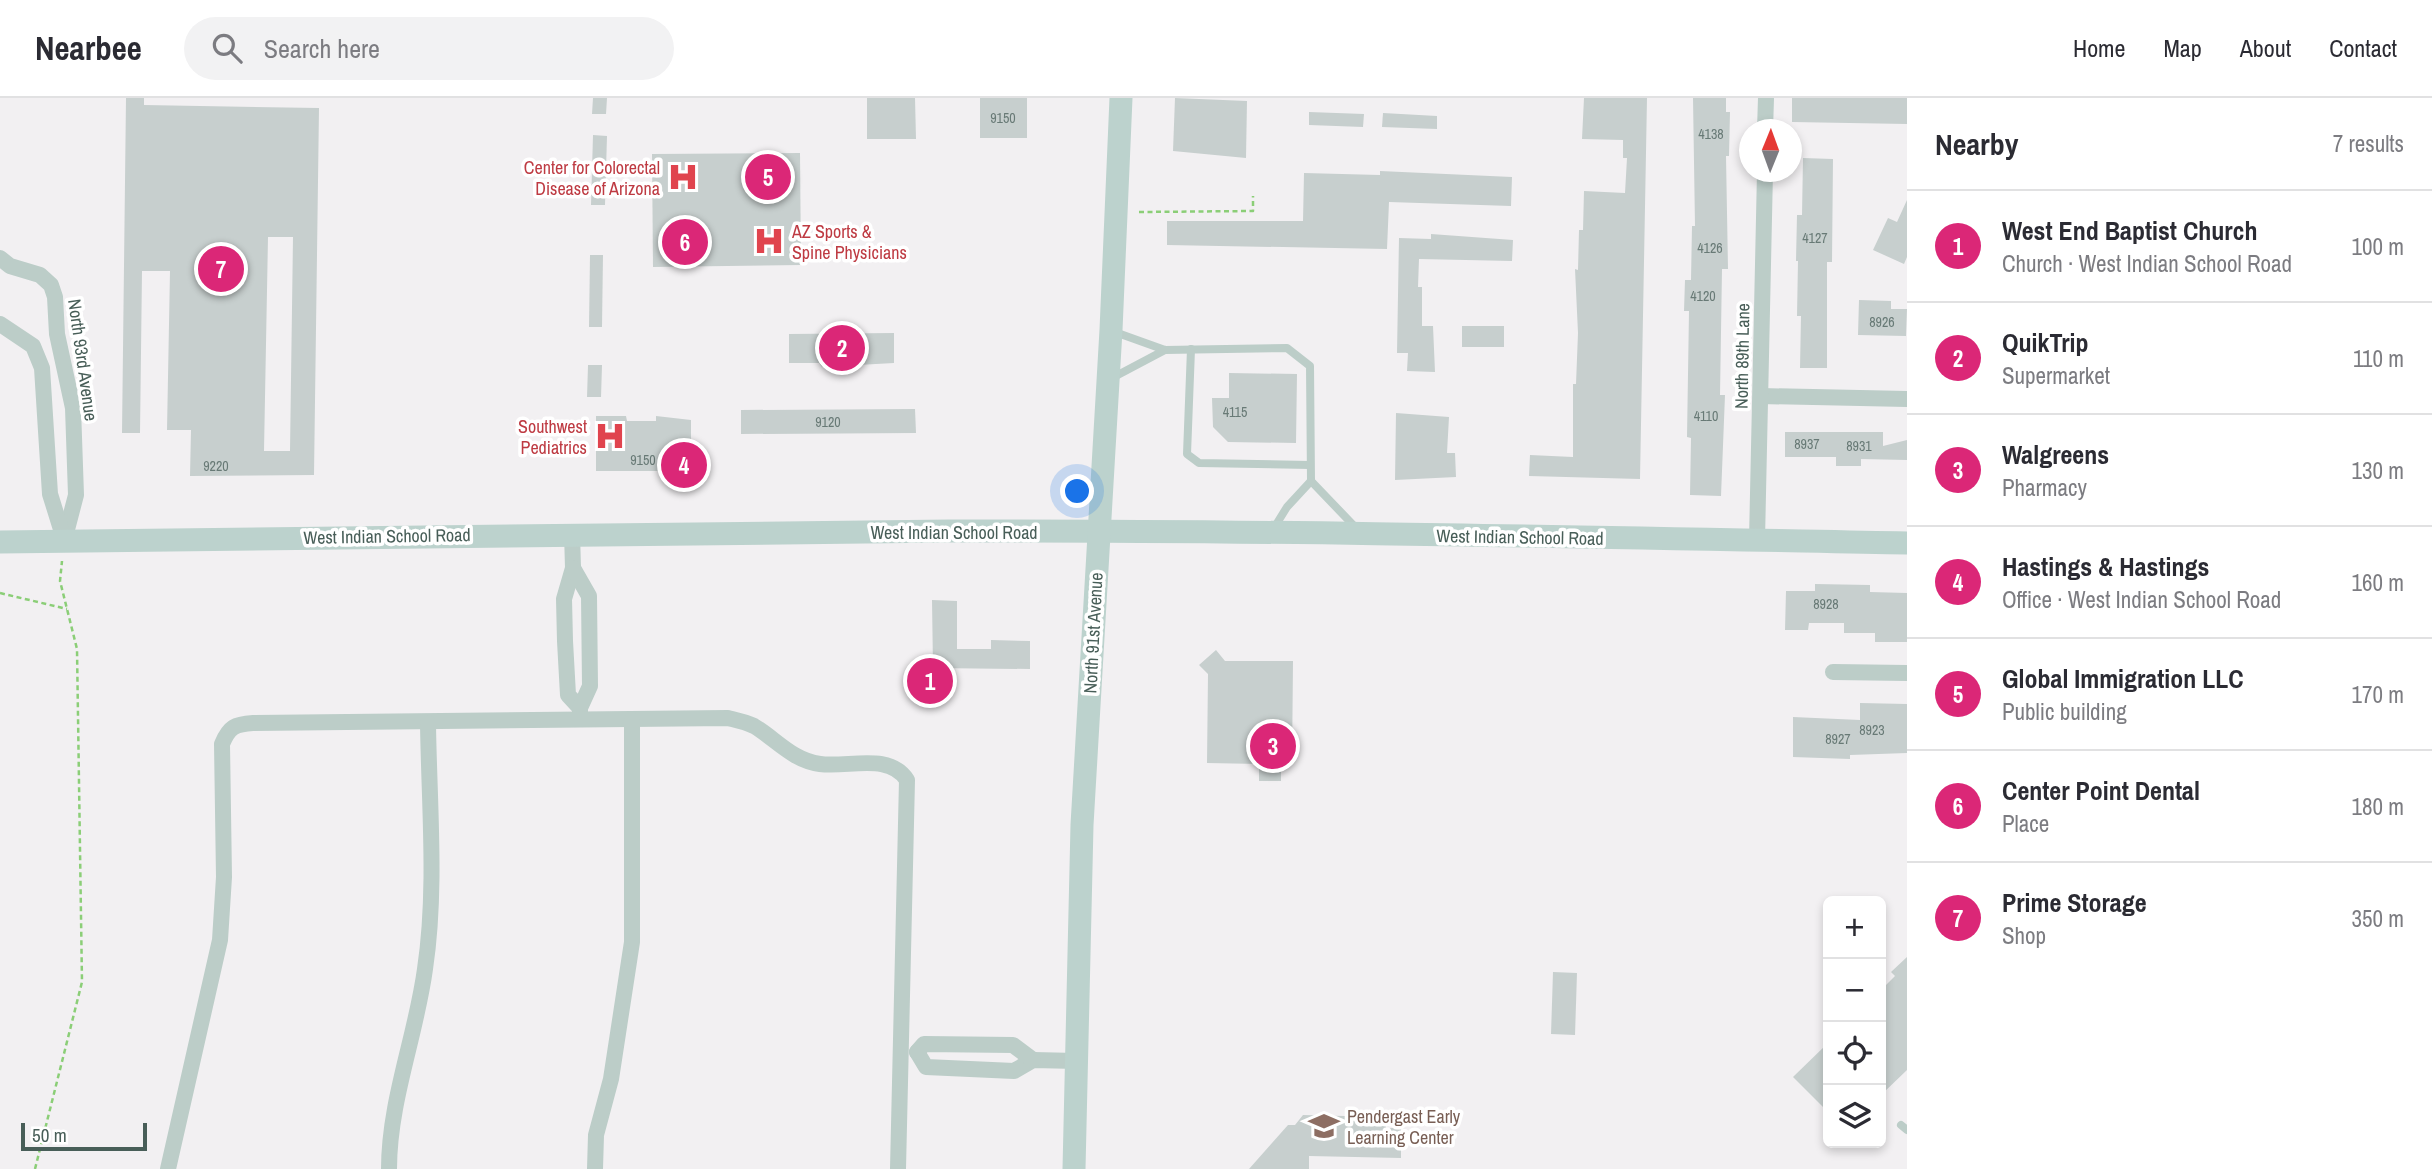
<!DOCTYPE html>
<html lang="en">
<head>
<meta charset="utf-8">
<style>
	:root { --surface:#fff; --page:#f2f2f3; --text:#2b2b33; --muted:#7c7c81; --line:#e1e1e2; --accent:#db2777 }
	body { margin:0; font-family:"Archivo Narrow",sans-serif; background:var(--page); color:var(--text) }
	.controls { position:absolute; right:21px; bottom:21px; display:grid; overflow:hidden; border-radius:10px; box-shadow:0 4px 10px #0003 }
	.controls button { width:63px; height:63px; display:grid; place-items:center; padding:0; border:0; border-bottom:2px solid var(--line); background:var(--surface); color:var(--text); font:35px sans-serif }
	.compass { position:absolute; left:1739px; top:21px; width:63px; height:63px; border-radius:50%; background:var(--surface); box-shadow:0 4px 10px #0003; rotate:1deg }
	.scale { position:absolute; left:21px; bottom:18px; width:126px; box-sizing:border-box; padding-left:7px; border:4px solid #485e58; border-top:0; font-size:19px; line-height:24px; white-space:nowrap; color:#485e58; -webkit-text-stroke:5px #fff; paint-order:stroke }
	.you { position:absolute; left:1078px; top:394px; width:24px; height:24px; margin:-18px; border:5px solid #fff; border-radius:50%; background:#1a73e8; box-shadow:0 0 0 10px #1a73e833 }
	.badge { display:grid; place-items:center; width:46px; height:46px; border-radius:50%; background:var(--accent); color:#fff; font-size:23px; font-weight:700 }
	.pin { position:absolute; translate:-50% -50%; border:4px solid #fff; box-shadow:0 2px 7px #0006 }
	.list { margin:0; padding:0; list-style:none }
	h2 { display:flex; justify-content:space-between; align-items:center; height:91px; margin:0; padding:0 28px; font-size:30px }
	h2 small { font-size:23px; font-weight:400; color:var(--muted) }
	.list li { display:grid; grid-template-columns:46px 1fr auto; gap:21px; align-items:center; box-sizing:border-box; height:112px; padding:0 28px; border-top:2px solid var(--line) }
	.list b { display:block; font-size:26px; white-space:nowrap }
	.list p { margin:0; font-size:23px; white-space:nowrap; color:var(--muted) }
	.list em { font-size:23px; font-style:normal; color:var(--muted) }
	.icon { flex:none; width:38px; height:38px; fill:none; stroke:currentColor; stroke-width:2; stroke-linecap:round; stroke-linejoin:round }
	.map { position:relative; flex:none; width:1907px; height:1071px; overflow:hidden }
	header { display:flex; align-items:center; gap:42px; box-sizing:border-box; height:98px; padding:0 35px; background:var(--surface); border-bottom:2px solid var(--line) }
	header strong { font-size:33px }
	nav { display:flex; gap:38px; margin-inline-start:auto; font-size:24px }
	.search { width:490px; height:63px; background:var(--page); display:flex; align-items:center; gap:18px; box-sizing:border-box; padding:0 24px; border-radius:38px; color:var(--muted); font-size:26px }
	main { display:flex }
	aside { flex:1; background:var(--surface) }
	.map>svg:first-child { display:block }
	.building { fill:#c7cfce; fill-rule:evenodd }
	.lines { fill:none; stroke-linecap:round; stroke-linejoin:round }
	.path { stroke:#8bce77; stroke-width:2.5; stroke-dasharray:5 3.5; stroke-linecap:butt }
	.service { stroke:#bccdc8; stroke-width:8 }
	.minor { stroke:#bccdc8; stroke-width:16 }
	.secondary { stroke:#bcd2cd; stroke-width:23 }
	.labels { text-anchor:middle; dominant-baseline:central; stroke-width:7; stroke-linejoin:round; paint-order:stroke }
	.number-label { font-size:14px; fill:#687a76 }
	.health-label { font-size:18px; fill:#be3a42; stroke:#fff; text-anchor:end }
	.street-label { font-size:18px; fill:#485e58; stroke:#fff }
	.education-label { font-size:18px; fill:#785e54; stroke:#fff; text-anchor:start }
</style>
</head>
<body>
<header>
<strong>Nearbee</strong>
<div class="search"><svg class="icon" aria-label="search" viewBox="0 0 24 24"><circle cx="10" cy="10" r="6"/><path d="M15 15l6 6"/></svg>Search here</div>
<nav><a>Home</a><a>Map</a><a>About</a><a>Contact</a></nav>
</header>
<main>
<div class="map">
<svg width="1907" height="1071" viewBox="0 0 1907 1071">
	<rect width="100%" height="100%" fill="#f2f0f2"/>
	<!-- building -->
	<g class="building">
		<path d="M126,0H144V7L319,10L314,377L190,378L191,332H167L170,173H142L140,335H122ZM268,139H293L290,353H264Z"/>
		<path d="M593,0H607L606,16H592Z"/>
		<path d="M867,0H915L916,41H867Z"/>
		<rect x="980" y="0" width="47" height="40"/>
		<path d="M1175,0L1247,3L1246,60L1173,53Z"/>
		<path d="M1584,0H1647L1640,381L1529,378L1530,357L1573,359V286H1576L1578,235L1575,171L1578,172L1579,132H1583L1584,93L1625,95L1627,60H1623V42L1582,41Z"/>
		<path d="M1693,0H1726V14H1730L1729,58H1726L1728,171H1722L1720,297H1725L1721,398L1690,397L1691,340L1687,339L1689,213H1684L1685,182H1691L1692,128H1695Z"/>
		<path d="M1792,0H1907V26L1792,24Z"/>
		<path d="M1309,14L1364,16L1363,29L1309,27Z"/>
		<path d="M1383,15L1437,18V31L1382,29Z"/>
		<path d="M593,37L607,38L605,107H591Z"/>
		<path d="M800,55L801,167L653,169L652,56Z"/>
		<path d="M1803,60L1833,61L1832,164H1827V270H1800L1801,218H1797L1798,163H1796L1797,117H1802Z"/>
		<path d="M1380,73L1512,79L1511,108L1389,104L1387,151L1167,147V123H1303L1304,75L1380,77Z"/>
		<path d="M1907,102V159L1904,166L1873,152L1888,120L1897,124Z"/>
		<path d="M1431,136L1513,142L1512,163L1419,161L1418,189H1422V228H1433L1435,274L1407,273L1408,255H1397L1399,140L1431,141Z"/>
		<path d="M590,157H603L602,229H589Z"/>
		<path d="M1859,202L1891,203V211H1907L1906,238L1858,237Z"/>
		<rect x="1462" y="228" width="42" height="21"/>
		<path d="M894,235V265L822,269L819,265H789V236Z"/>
		<path d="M588,267H602L601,299H587Z"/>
		<path d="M1229,275L1297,276L1296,345L1228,344L1213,329L1212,300H1229Z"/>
		<path d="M915,311L916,335L741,336V312Z"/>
		<path d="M1396,315L1449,319L1447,355H1455L1456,379L1395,382Z"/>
		<path d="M596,318H626L627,323H656V318L691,322V373H596Z"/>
		<path d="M1785,334H1883V348L1907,342V362L1861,361V368H1836V359H1785Z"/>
		<path d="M1815,486L1870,487V494L1907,495V544H1875V535H1844V525H1809L1808,532H1785L1786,493H1815Z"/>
		<path d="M932,502L957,503V551H991V542L1030,543V571L933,570Z"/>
		<path d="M1216,552L1225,563H1293L1292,666H1281V683H1259V666L1207,665L1208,576L1199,567Z"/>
		<path d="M1860,605L1907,606V655L1850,657V661L1793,659V619L1860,622Z"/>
		<path d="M1907,859V972L1881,997V892L1895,878L1891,874Z"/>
		<path d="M1553,874L1577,875L1575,937L1551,936Z"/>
		<path d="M1828,945V1014L1793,979Z"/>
		<path d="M1303,1017L1386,1019V1030H1401V1060L1309,1058V1071H1249L1288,1027H1295Z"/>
	</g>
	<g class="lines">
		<!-- path -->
		<g class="path">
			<path d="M1139,114L1253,113V98"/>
			<path d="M0,495L67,511"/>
			<path d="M35,1071L82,884L77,551L60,483L62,463"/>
		</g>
		<!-- service -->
		<g class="service">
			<path d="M1112,233L1165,252L1287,250L1310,268L1311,383L1357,431"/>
			<path d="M1191,251L1187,356L1199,365L1310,367"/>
			<path d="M1112,280L1165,252"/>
			<path d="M1274,430L1287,409L1311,383"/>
			<path d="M1901,1027L1907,1032"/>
		</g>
		<!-- minor -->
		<g class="minor">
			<path d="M1765,32L1766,0"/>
			<path d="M0,160L10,168L40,177L51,187L55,199L57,236L73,310L76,397L64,443"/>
			<path d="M0,226L33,248L42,270L50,396L64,441"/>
			<path d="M1761,298L1907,301"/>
			<path d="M572,435L573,470L564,501L565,543L568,597L580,610"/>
			<path d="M1757,442L1765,74"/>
			<path d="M573,470L589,498L590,588L580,610V618"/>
			<path d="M1833,574L1907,575"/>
			<path d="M917,954L926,969L1014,973L1033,962L1077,963"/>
			<path d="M917,954L924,946L1013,947L1033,962"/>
			<path d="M168,1071L220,842L224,779L222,646C229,629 235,626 253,625L728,620C736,622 746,624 754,628C777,642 792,662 820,666C848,670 889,654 907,682L898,1071"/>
			<path d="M389,1071C389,1003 416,938 425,871C437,791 429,706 428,625"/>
			<path d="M595,1071L596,1037L611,981L632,844V622"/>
		</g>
		<!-- secondary -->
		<g class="secondary">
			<path d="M0,444C316,439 632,434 949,433C1268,432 1588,439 1907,445"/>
			<path d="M1074,1071L1082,727L1111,232L1121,0"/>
		</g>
	</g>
	<!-- icons -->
	<defs>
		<g id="hospital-bare" transform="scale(2.415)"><path d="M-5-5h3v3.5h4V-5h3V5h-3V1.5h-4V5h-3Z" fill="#e0444e" stroke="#fff" stroke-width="2.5" paint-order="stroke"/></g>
		<g id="school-bare" transform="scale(2.415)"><path d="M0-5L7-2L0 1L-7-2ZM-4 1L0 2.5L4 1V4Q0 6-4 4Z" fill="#8d6e63" stroke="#fff" stroke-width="2.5" paint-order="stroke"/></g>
	</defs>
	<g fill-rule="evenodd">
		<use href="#hospital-bare" x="683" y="79"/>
		<use href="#hospital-bare" x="769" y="143"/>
		<use href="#hospital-bare" x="610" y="338"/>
		<use href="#school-bare" x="1324" y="1028"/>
	</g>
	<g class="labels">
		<!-- number labels -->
		<g class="number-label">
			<text x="1003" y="20">9150</text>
			<text x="1711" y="36">4138</text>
			<text x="1815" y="140">4127</text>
			<text x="1710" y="150">4126</text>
			<text x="1703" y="198">4120</text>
			<text x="1882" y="224">8926</text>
			<text x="1235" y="314">4115</text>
			<text x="1706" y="318">4110</text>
			<text x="828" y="324">9120</text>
			<text x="1807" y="346">8937</text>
			<text x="1859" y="348">8931</text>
			<text x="643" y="362">9150</text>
			<text x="216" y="368">9220</text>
			<text x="1826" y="506">8928</text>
			<text x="1872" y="632">8923</text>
			<text x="1838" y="641">8927</text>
		</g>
		<!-- health labels -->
		<g class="health-label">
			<text x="660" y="69">Center for Colorectal<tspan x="660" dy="21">Disease of Arizona</tspan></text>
			<text x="792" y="133" text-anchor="start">AZ Sports &amp;<tspan x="792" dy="21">Spine Physicians</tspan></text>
			<text x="587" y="328">Southwest<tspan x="587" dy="21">Pediatrics</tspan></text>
		</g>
		<!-- street labels -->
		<g class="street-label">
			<text transform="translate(1742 258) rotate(-89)">North 89th Lane</text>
			<text transform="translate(83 262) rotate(82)">North 93rd Avenue</text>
			<text x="954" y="434">West Indian School Road</text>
			<text transform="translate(387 438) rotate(-1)">West Indian School Road</text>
			<text transform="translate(1520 439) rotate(1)">West Indian School Road</text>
			<text transform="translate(1093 535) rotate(-87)">North 91st Avenue</text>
		</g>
		<!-- education labels -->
		<g class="education-label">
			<text x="1347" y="1018">Pendergast Early<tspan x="1347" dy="21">Learning Center</tspan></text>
		</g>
	</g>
</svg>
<div class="controls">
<button>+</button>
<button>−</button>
<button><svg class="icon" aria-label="locate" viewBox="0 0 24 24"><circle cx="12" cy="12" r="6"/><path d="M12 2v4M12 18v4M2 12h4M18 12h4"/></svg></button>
<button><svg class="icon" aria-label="layers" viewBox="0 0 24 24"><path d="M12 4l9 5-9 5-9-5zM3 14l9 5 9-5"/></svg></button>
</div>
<svg class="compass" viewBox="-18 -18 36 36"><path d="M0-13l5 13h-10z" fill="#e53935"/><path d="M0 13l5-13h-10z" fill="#7c7c81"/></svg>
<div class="scale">50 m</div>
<div class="you"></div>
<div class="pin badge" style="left:930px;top:583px">1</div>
<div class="pin badge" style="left:842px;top:250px">2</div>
<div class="pin badge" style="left:1273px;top:648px">3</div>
<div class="pin badge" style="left:684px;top:367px">4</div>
<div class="pin badge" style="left:768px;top:79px">5</div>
<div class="pin badge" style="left:685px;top:144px">6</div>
<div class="pin badge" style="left:221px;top:171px">7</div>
</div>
<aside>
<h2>Nearby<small>7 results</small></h2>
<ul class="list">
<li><span class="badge">1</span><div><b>West End Baptist Church</b><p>Church · West Indian School Road</p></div><em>100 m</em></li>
<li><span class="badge">2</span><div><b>QuikTrip</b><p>Supermarket</p></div><em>110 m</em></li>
<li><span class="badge">3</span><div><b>Walgreens</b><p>Pharmacy</p></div><em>130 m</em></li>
<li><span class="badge">4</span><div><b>Hastings &amp; Hastings</b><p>Office · West Indian School Road</p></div><em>160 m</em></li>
<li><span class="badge">5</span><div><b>Global Immigration LLC</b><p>Public building</p></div><em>170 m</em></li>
<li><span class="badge">6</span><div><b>Center Point Dental</b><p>Place</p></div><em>180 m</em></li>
<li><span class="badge">7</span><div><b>Prime Storage</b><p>Shop</p></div><em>350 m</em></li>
</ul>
</aside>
</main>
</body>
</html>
